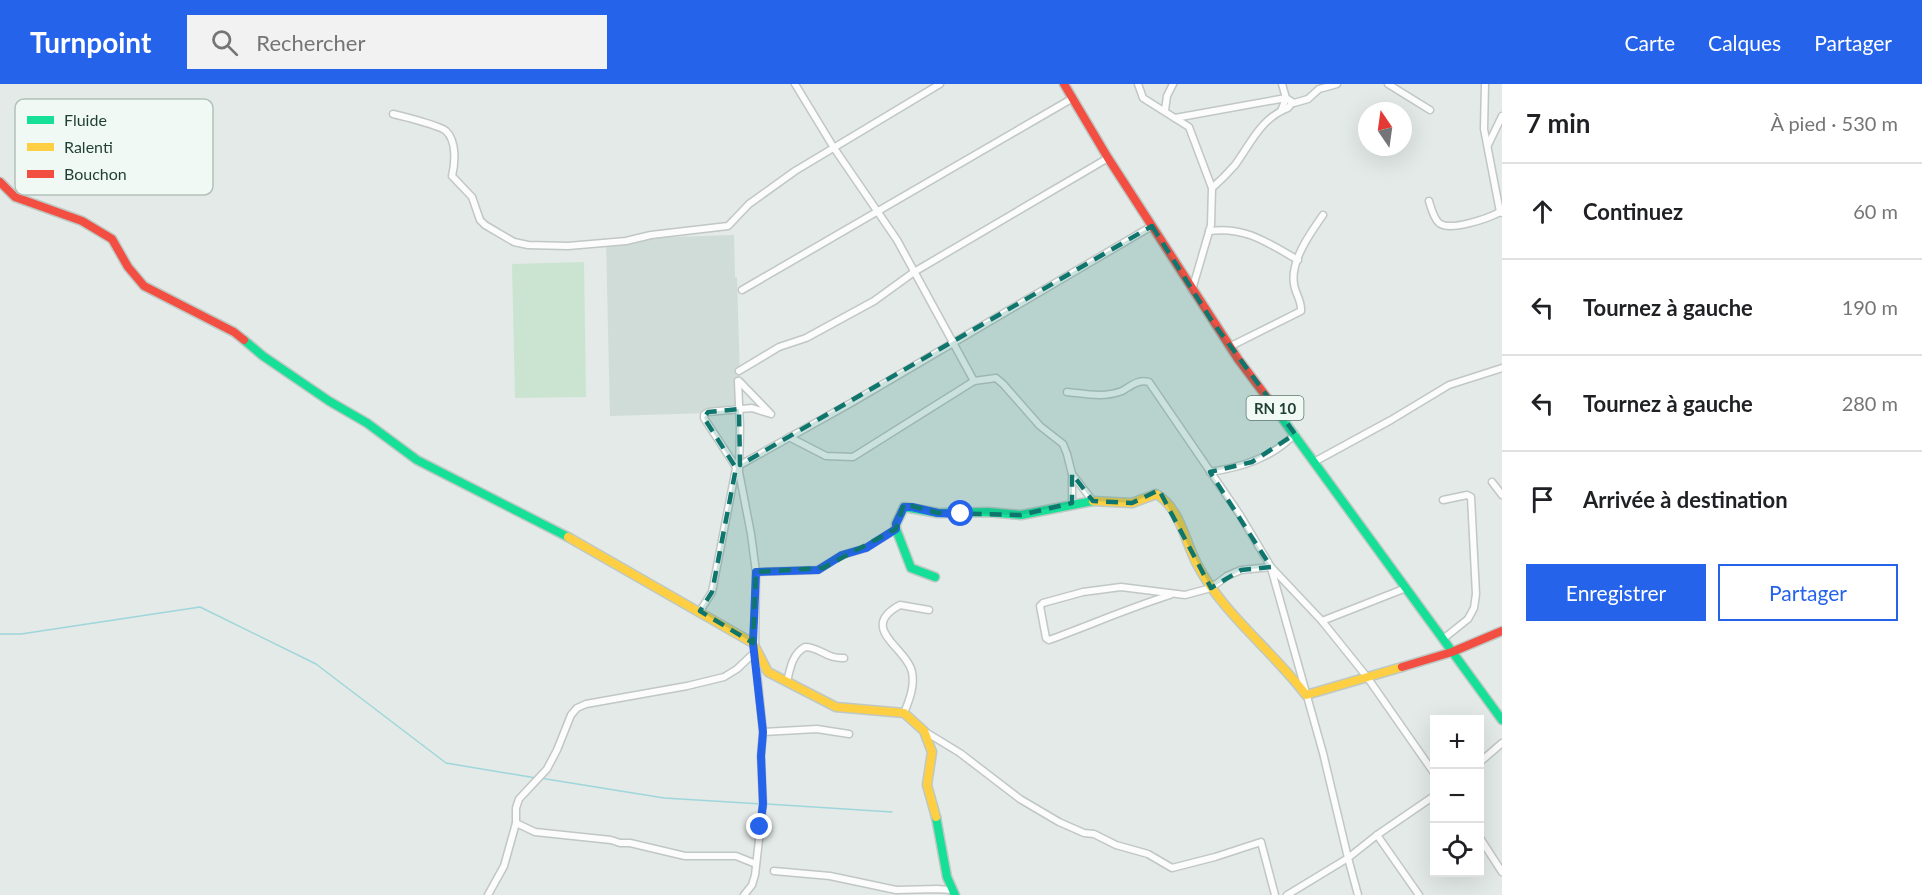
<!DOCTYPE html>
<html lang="fr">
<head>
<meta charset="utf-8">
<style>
	:root { --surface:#fff; --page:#f2f2f2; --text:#202124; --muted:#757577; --line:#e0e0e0; --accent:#2563eb }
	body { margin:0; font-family:Lato,sans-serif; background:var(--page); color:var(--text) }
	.controls { position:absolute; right:18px; bottom:18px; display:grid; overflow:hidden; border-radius:0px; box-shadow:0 6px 24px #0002 }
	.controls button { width:54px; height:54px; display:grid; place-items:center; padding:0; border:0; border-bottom:2px solid var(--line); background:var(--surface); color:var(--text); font:30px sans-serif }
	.compass { position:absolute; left:1358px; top:18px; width:54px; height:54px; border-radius:50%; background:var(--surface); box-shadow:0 6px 24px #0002; rotate:347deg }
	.stop { position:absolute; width:18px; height:18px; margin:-14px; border:4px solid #2563eb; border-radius:50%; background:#fff }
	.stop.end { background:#2563eb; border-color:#fff; box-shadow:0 2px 6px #0008 }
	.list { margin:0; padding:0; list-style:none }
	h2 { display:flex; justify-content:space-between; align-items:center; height:78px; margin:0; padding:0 24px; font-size:26px }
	h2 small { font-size:20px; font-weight:400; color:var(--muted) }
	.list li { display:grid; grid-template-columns:39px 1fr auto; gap:18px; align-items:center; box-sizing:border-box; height:96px; padding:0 24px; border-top:2px solid var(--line) }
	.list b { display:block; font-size:22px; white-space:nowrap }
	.list em { font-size:20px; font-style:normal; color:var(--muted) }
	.actions { display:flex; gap:12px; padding:18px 24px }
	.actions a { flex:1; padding:14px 0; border:2px solid var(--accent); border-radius:0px; text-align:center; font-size:21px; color:var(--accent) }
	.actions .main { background:var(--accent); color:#fff }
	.icon { flex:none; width:33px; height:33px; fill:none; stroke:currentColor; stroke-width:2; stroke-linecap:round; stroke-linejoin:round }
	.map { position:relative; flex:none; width:1502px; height:811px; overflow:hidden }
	header { display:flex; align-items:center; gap:36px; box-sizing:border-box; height:84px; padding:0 30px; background:var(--accent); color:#fff }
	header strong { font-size:28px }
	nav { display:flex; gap:33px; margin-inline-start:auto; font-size:21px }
	.search { width:420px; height:54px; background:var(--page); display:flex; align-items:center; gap:15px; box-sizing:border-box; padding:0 21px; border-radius:0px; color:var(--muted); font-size:22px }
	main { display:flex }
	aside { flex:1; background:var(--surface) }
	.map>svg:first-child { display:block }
	.built { fill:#d0dcd7 }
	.garden { fill:#cbe4d2 }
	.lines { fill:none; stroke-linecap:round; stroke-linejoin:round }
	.stream { stroke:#9fd6dc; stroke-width:1.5 }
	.street-casing { stroke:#c0c7c4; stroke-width:9 }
	.fast-casing { stroke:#bec8c4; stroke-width:11 }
	.slow-casing { stroke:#bec8c4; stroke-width:11 }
	.jam-casing { stroke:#bec8c4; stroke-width:11 }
	.street { stroke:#fbfcfb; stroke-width:6 }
	.fast { stroke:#16e098; stroke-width:8 }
	.slow { stroke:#ffcf43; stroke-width:8 }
	.jam { stroke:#f24e42; stroke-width:8 }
	.route { stroke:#2563eb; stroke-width:8 }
	.marked { fill:#0f766e; fill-opacity:0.2; stroke:#0f766e; stroke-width:4.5; stroke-dasharray:12 8; stroke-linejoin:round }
	.labels { text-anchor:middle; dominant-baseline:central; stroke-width:6; stroke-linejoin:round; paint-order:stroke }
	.shield { fill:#f1f9f5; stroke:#5e776f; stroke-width:1.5 }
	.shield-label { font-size:15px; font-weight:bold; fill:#1f3f35 }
	.key { fill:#f1f9f5; stroke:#b2c1bb; stroke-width:1.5 }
	.key-label { font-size:16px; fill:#1f3f35 }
</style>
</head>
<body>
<header>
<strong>Turnpoint</strong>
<div class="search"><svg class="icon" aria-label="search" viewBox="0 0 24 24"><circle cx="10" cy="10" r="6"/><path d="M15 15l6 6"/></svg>Rechercher</div>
<nav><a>Carte</a><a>Calques</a><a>Partager</a></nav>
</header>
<main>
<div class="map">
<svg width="1502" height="811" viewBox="0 0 1502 811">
	<rect width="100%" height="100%" fill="#e3eae7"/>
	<!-- built -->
	<path class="built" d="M734,151L735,193L737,194L741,328L610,332L606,155Z"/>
	<!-- garden -->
	<path class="garden" d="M584,178L586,313L515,314L512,180Z"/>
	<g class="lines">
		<!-- stream -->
		<g class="stream">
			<path d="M0,550H21L200,523L316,580L446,679L536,694"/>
			<path d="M540,694L664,714L762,720"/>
			<path d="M767,720L892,728"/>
		</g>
		<!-- street casing -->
		<g class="street-casing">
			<g id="street">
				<path d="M795,0L834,64L897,156L974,297"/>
				<path d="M1138,0L1143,14L1189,43L1212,104L1211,141L1192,206"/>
				<path d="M1388,0L1430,26"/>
				<path d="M1485,0L1484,45L1500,128L1502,129"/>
				<path d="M1165,26L1167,12L1173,0"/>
				<path d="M1281,27L1286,14L1294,19L1308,15L1319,5L1337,0"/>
				<path d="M393,30C402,32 441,42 446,47C457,57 455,80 452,92L472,113L480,136L485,141L514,158L528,161L568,162L626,157L651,151L728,142L749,120L795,87L940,0"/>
				<path d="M1175,34L1286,14L1282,0"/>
				<path d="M1488,61L1502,32"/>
				<path d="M1212,104C1220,97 1228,89 1235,81C1251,59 1261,34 1288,24L1292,19"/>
				<path d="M1429,117C1431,124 1434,135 1439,139C1450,148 1489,134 1500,128"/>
				<path d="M1209,147C1245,142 1268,159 1298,176"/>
				<path d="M742,206L1073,14"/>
				<path d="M1229,263L1301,227C1302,217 1295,209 1294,200C1290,177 1311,148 1323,131"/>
				<path d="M739,287L779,263L806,254L874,217L914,188L1108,74"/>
				<path d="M739,297L769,328"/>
				<path d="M1067,308C1086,310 1104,314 1122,307C1131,302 1138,295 1149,298L1240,431L1271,483L1322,537L1367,593L1434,689"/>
				<path d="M789,353L826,372L853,373L974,297L996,294L1003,300L1040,342L1063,360L1067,370L1072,390L1093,417"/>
				<path d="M1314,378L1391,336L1449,301L1502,284"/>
				<path d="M740,381L851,319L1152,142"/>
				<path d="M738,386L704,334V331L708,328L752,324L771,330"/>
				<path d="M1210,388C1242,383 1272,374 1295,350"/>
				<path d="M1492,398L1502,411"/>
				<path d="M1072,419V390"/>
				<path d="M1271,484L1323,669L1348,774L1358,811"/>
				<path d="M756,488L818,486L842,471L866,464L896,445"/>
				<path d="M1170,511C1129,524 1090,541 1049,556L1046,554L1040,522L1043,519L1083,508L1121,503L1185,511L1211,504L1227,492L1241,486L1271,483"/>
				<path d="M700,527L712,508L736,384"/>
				<path d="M1322,537L1406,504"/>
				<path d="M1443,555L1468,535L1474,524L1476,510L1471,413L1467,411L1443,416"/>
				<path d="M787,598C790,585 792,570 805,563C820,563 826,575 844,574"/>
				<path d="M904,629C909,617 915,602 912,588C907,564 857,544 900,521L929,526"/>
				<path d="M924,647L960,669L1020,715L1059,738L1084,749L1094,750L1116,761L1148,770L1172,784L1215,773L1261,758L1275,811"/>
				<path d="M763,648L817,645L849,650"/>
				<path d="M1480,678L1502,659"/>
				<path d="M516,739L535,748L611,756L620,759H630L685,772H736L756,780"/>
				<path d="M1377,751L1419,811"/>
				<path d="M1480,754L1502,788"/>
				<path d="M774,787L830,792L896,806L937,805L951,806"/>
				<path d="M488,811L504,782L516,739V724L519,715L547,685L557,666L571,631L577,624L586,620L687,602L724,593L737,585L755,568L756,488L751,450L739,388L740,343L738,297"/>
				<path d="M744,811L752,801L755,791L763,720L761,672L763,648L755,568"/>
				<path d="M1287,811L1348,774L1377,751L1434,712"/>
			</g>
		</g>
		<!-- fast casing -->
		<g class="fast-casing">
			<g id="fast">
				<path d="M244,256L263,272L329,317L367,339L417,376L568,453"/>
				<path d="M1268,315L1502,636"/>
				<path d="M935,493L911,484L896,445V440L904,423L938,429L988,428L1021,431L1093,417"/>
				<path d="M936,733L947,793L955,811"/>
			</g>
		</g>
		<!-- slow casing -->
		<g class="slow-casing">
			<g id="slow">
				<path d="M1093,417L1132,419L1156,410C1180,423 1185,458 1197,480C1223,530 1272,566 1306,611L1402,583"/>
				<path d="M568,453L753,559L768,588L836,623L904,629L924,647L932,668L927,701L936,733"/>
			</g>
		</g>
		<!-- jam casing -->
		<g class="jam-casing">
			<g id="jam">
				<path d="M1064,0L1108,74L1238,275L1268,315"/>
				<path d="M0,98L15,113L82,137L112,155L128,183L144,202L234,248L244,256"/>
				<path d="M1402,583L1452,568L1502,547"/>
			</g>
		</g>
		<!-- street -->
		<use href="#street" class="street"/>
		<!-- fast -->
		<use href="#fast" class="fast"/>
		<!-- slow -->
		<use href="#slow" class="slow"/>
		<!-- jam -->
		<use href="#jam" class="jam"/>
	</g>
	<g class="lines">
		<!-- route -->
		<path class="route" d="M760,743L763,720L761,672L763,648L753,559L756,488L818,486L842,471L866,464L896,445V440L904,423H912L938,429L961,430"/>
	</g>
	<!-- marked area -->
	<path class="marked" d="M1152,142L1212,237L1295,350L1252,378L1210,388L1271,483L1241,486L1211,504L1159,406L1132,419L1093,417L1072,390V419L1021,431L938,429L904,420L896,445L823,484L756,488L753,559L700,527L712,508L736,384L704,334L708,328L739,325L740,381Z"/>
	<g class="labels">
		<!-- shield labels -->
		<rect class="shield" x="1246.5" y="312" width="57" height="24" rx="4.5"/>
		<g class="shield-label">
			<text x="1275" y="324">RN 10</text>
		</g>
	</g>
	<!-- legend -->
	<rect x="15" y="15" width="198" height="96" rx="9" class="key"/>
	<rect x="27" y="32" width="27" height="8" fill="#16e098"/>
	<rect x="27" y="59" width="27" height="8" fill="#ffcf43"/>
	<rect x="27" y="86" width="27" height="8" fill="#f24e42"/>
	<g class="key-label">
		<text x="64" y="42">Fluide</text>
		<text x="64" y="69">Ralenti</text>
		<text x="64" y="96">Bouchon</text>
	</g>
</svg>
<div class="controls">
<button>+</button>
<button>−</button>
<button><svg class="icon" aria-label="locate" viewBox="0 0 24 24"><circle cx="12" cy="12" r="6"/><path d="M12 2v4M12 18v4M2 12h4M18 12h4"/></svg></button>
</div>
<svg class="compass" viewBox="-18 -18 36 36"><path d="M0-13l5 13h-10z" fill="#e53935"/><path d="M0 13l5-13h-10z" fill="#757577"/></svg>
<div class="stop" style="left:961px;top:430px"></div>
<div class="stop end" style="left:760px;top:743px"></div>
</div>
<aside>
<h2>7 min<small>À pied · 530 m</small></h2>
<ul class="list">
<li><svg class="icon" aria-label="ahead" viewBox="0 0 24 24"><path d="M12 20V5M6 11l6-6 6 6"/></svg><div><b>Continuez</b></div><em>60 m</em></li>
<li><svg class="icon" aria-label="left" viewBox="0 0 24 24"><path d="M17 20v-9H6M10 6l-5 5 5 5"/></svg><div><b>Tournez à gauche</b></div><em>190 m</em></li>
<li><svg class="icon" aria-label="left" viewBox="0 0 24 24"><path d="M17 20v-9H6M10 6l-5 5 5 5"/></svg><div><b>Tournez à gauche</b></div><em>280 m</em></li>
<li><svg class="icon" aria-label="arrive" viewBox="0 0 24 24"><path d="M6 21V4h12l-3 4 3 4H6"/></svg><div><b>Arrivée à destination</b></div></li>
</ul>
<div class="actions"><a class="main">Enregistrer</a><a>Partager</a></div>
</aside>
</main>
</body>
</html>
